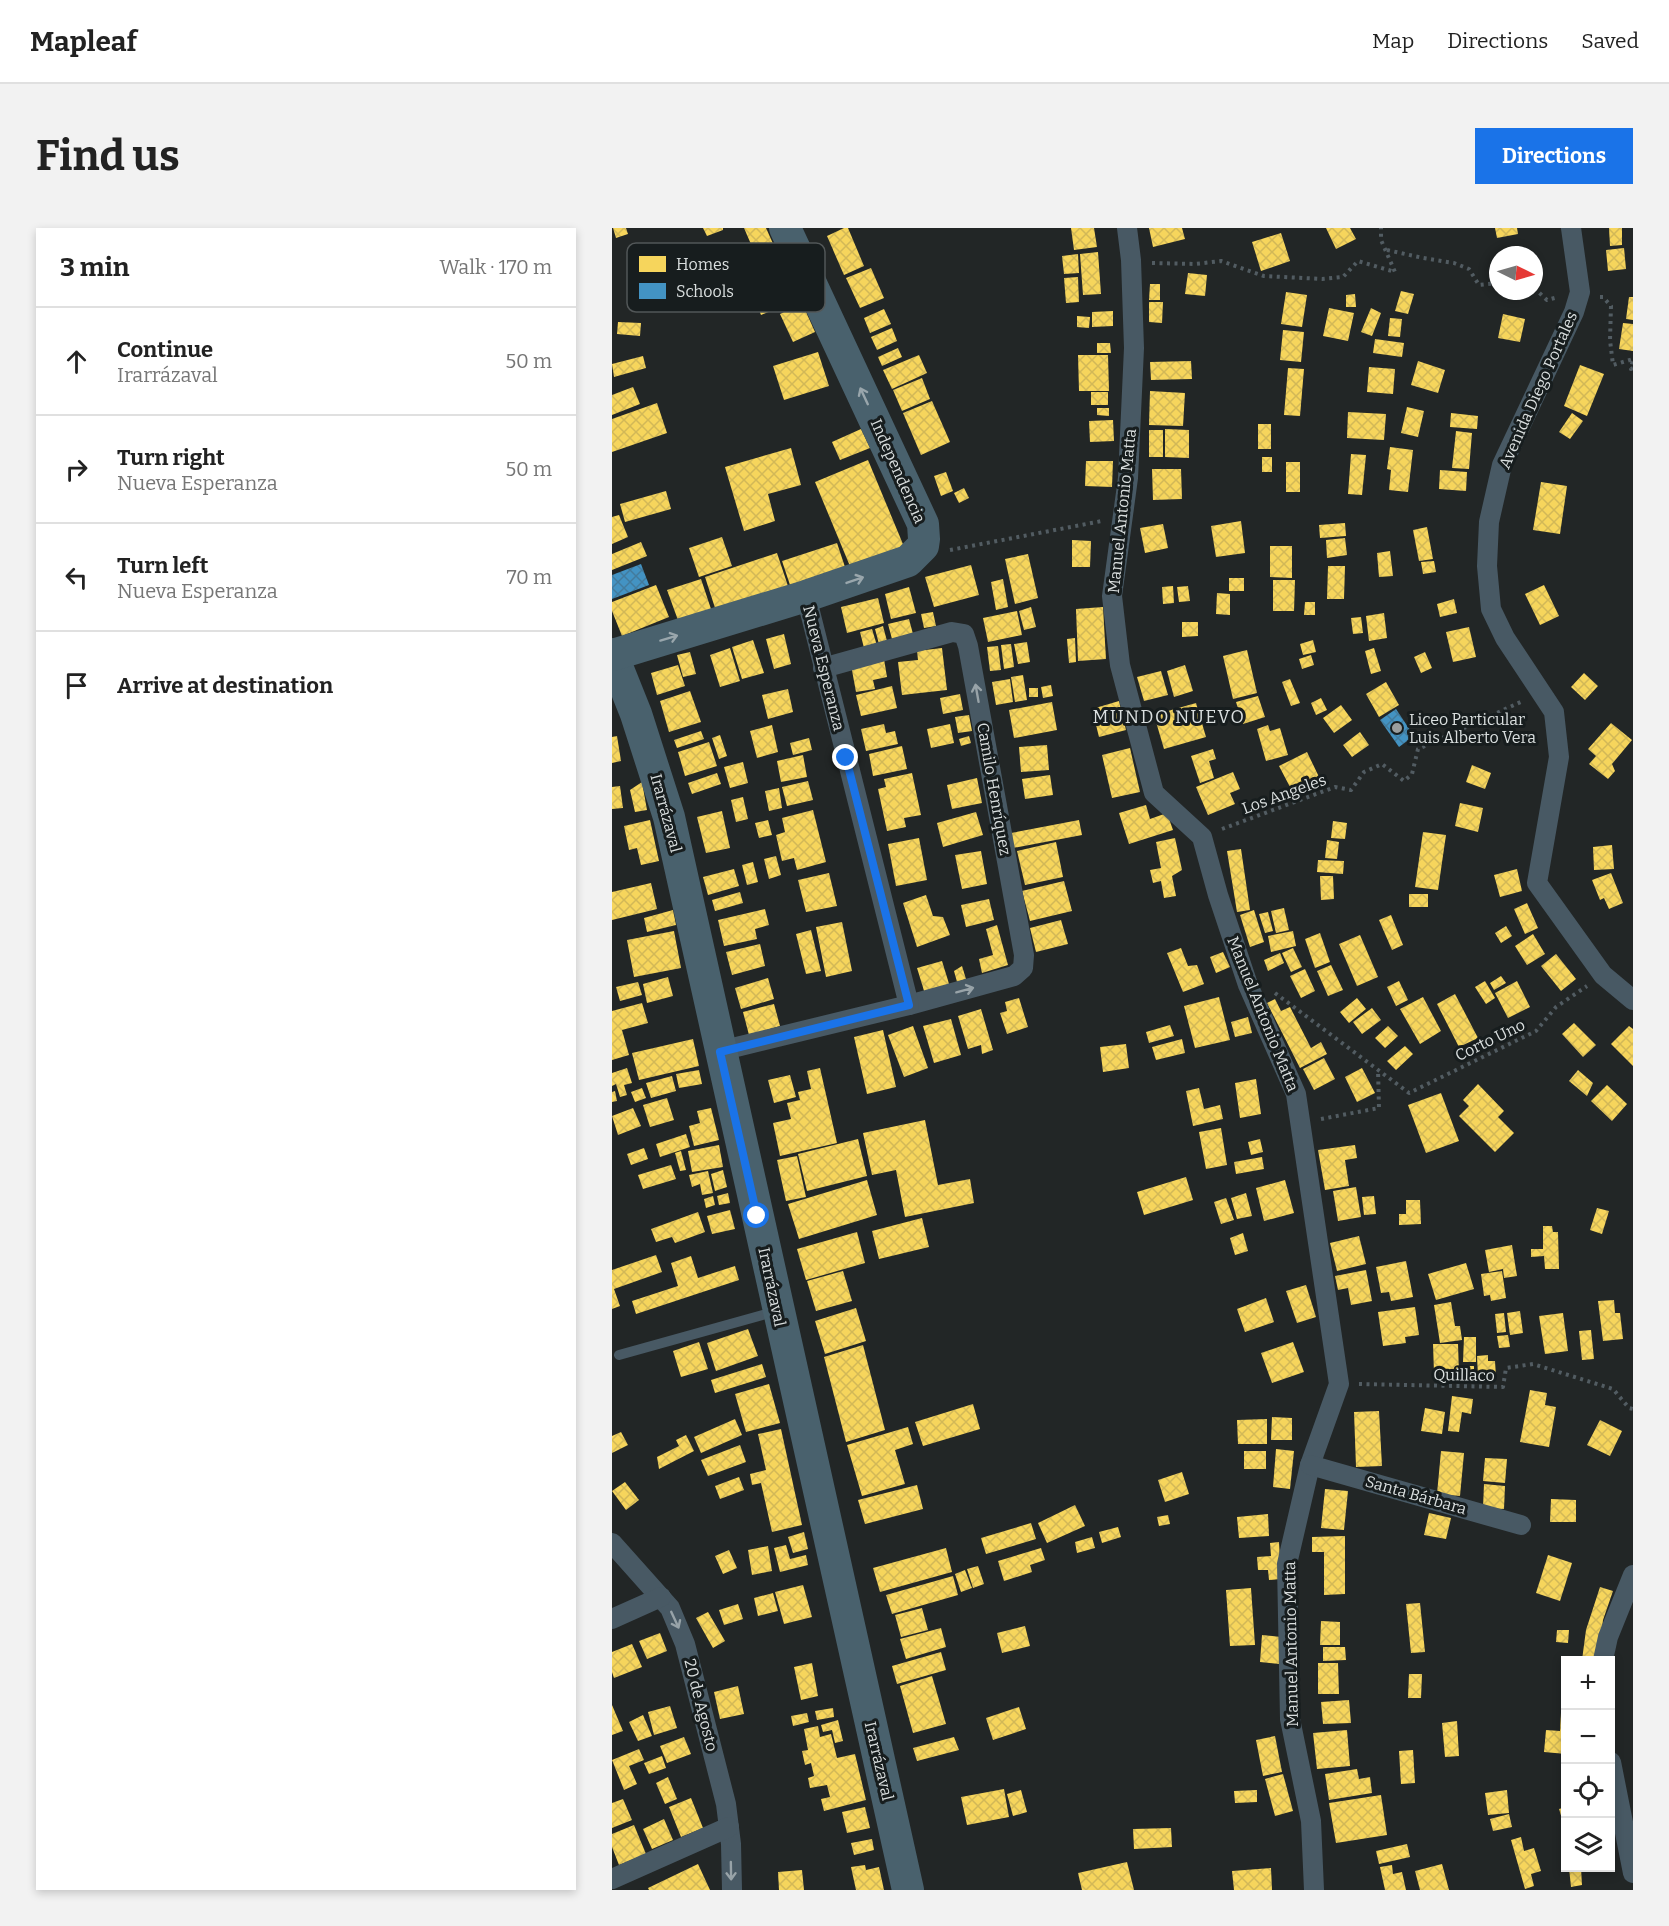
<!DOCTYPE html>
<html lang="en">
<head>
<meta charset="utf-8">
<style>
	:root { --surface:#fff; --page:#f2f2f2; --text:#222; --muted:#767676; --line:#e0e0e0; --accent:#1a73e8 }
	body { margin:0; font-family:Bitter,serif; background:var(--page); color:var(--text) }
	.controls { position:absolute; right:18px; bottom:18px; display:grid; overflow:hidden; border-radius:0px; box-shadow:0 3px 9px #0003 }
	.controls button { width:54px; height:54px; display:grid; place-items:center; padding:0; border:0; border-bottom:2px solid var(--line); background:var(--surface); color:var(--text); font:30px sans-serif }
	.compass { position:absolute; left:877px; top:18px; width:54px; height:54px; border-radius:50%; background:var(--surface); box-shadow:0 3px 9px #0003; rotate:95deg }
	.stop { position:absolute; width:18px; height:18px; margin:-14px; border:4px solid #1a73e8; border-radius:50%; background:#fff }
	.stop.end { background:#1a73e8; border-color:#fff; box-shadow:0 2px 6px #0008 }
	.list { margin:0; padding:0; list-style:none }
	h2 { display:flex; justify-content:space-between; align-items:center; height:78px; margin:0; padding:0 24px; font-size:26px }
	h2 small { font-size:20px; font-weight:400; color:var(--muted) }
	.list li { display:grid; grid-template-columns:39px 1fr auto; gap:18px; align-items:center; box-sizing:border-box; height:108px; padding:0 24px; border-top:2px solid var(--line) }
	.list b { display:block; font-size:22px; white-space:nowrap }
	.list p { margin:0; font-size:20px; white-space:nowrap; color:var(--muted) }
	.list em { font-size:20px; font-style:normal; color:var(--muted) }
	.icon { flex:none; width:33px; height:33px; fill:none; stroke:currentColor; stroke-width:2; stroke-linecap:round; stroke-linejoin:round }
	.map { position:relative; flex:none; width:1021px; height:1662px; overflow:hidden; border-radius:0px }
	header { display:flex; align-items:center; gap:36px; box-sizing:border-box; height:84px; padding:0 30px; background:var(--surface); border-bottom:2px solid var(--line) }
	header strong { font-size:28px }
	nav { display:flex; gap:33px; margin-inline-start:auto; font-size:21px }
	.intro { display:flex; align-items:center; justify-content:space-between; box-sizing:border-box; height:144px; padding:0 36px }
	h1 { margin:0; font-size:42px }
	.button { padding:15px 27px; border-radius:0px; background:var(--accent); color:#fff; font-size:21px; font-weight:700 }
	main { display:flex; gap:36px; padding:0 36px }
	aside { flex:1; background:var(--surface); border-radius:0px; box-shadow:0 3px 9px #0003 }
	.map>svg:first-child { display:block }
	.homes { fill:url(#homes-cross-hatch) }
	.schools { fill:url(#schools-cross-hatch) }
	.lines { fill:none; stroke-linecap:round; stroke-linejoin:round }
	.path { stroke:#525c62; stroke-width:4; stroke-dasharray:3 4.5; stroke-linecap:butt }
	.lane { stroke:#485964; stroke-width:10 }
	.street { stroke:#485964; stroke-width:20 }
	.primary { stroke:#49616d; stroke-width:32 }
	.oneway { stroke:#99a6ac }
	.oneway2 { stroke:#98a3a8 }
	.route { stroke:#1a73e8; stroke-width:8 }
	.poi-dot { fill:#9a9e9e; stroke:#171d1e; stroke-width:2 }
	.labels { text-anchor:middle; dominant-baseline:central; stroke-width:6; stroke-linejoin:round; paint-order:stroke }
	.street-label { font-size:16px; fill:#dadfdf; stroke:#171d1e }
	.poi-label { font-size:16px; fill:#dadfdf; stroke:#171d1e; text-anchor:start }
	.neighbourhood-label { font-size:18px; letter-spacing:1.5px; fill:#dadfdf; stroke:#171d1e }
	.key { fill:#171d1e; stroke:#525758; stroke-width:1.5 }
	.key-label { font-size:16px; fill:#dadfdf }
</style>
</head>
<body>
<header>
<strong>Mapleaf</strong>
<nav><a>Map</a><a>Directions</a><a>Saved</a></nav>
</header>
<div class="intro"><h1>Find us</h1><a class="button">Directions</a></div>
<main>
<aside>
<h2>3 min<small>Walk · 170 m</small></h2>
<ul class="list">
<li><svg class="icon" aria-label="ahead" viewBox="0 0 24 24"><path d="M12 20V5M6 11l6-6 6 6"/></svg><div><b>Continue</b><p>Irarrázaval</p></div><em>50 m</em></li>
<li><svg class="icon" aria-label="right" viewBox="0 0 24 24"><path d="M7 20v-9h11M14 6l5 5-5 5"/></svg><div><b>Turn right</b><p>Nueva Esperanza</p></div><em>50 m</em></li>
<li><svg class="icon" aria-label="left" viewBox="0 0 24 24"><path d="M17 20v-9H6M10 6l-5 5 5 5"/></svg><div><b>Turn left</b><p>Nueva Esperanza</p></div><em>70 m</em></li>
<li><svg class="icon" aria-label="arrive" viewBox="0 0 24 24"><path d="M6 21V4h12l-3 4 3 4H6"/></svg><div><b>Arrive at destination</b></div></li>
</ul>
</aside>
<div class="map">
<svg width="1021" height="1662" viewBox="0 0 1021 1662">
	<defs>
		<pattern id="homes-cross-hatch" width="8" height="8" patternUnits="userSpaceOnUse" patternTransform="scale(1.5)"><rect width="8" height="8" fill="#f6d55c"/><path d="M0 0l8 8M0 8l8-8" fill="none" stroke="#d2b857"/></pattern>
		<pattern id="schools-cross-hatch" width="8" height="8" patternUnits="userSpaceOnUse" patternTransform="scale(1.5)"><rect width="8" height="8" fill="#4393c3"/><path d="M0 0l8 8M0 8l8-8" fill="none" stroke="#427b9d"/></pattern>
	</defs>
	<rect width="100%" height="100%" fill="#222626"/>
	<!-- homes -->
	<g class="homes">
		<path d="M1,0H14L16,6L4,10Z"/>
		<path d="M91,0H111V2L95,8Z"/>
		<path d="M132,0H154L167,29L148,37Z"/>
		<path d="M232,0H236L252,38L232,47L215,8Z"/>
		<path d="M459,0H482L485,19L462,22Z"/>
		<path d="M537,0H570L573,11L541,19Z"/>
		<path d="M714,0H738L744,11L724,21Z"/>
		<path d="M883,0H905L906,6L885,10Z"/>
		<path d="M997,0H1010V17L998,18Z"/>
		<path d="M669,5L678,33L649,43L640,14Z"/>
		<path d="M1012,20L1014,41L996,43L994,22Z"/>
		<path d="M486,24L489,66L471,67L468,26Z"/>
		<path d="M466,26L467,45L452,46L450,28Z"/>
		<path d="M259,40L272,70L248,80L234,50Z"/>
		<path d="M576,45L595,47L593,68L573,66Z"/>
		<path d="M466,49L467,74L454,75L452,50Z"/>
		<path d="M538,56H548V72H537Z"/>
		<path d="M155,62L162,82L149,87L141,67Z"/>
		<path d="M789,63L802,66L796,86L783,83Z"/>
		<path d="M674,64L695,67L690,99L669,96Z"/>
		<path d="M743,66L744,79H734V67Z"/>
		<path d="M1017,69H1021V92L1014,91Z"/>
		<path d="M537,74H551L550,95L537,94Z"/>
		<path d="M190,75L203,104L181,114L168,86Z"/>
		<path d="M717,80L742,85L736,113L711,108Z"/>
		<path d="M759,80L769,85L760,108L749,104Z"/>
		<path d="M272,81L279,96L258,105L252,90Z"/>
		<path d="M501,83V98L480,99V84Z"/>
		<path d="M891,86L913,91L908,114L886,110Z"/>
		<path d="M465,88L478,89L477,100L465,99Z"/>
		<path d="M778,90L790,91L788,109L776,108Z"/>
		<path d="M6,94L29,95L28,108L5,106Z"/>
		<path d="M1011,95L1021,96V123L1007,121Z"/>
		<path d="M280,100L285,113L265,122L259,109Z"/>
		<path d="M671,102L692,104L689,134L668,132Z"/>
		<path d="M763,111L792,115L790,129L761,125Z"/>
		<path d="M485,115H498L499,125H485Z"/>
		<path d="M286,120L290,129L270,138L266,129Z"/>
		<path d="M206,124L217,158L172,172L161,138Z"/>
		<path d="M307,127L315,145L280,161L271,142Z"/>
		<path d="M466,127H496L497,163H467Z"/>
		<path d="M31,128L34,140L2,149L0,136Z"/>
		<path d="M579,133L580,151L539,152L538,134Z"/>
		<path d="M806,133L833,142L826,165L799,157Z"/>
		<path d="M968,137L992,146L975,188L952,178Z"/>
		<path d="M757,139L783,141L781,166L755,164Z"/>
		<path d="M676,140L692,141L688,188L672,187Z"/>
		<path d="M310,150L318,171L290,183L281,162Z"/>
		<path d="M21,159L28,176L0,187V167Z"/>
		<path d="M538,163L573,165L571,198L537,197Z"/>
		<rect x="479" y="164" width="17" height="13"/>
		<path d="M320,173L338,214L309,227L291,185Z"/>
		<path d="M45,175L55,205L0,224V191Z"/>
		<path d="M795,179L812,183L806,209L789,205Z"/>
		<path d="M485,180H497V188L485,187Z"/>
		<path d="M736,184L774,186L772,212L735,210Z"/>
		<path d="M839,185L866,188L865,201L838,199Z"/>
		<path d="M960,185L971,193L958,211L947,204Z"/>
		<path d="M501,192L502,213L478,214L477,193Z"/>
		<rect x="646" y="196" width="13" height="25"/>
		<path d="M249,201L258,220L228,232L220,214Z"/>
		<path d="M553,201L577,202V230L553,229Z"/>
		<rect x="537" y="202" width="14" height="27"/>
		<path d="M844,203L860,205L857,241L840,240Z"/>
		<path d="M778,219L801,222L796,264L777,262L779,242L775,241Z"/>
		<path d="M179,220L189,257L156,266L163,293L132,303L113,239Z"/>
		<path d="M739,226L754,227L750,267L736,266Z"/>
		<rect x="650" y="229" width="10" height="15"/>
		<path d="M256,232L293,321L240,343L203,254Z"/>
		<path d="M474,233H501L500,259L473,258Z"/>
		<rect x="674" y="234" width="14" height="30"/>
		<path d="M540,241H569L570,271L541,272Z"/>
		<path d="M828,242L855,244L854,263L827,261Z"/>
		<path d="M334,244L341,263L329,268L322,248Z"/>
		<path d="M929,254L955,258L948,306L921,302Z"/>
		<path d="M352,260L357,270L347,275L342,265Z"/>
		<path d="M54,263L59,281L13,294L8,276Z"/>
		<path d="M7,287L16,309L0,316V289Z"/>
		<path d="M629,293L633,325L604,329L599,298Z"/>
		<path d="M733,295L734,308L708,310L707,297Z"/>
		<path d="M551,296L556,320L533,325L528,300Z"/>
		<path d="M815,299L821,331L807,333L801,302Z"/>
		<path d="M110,309L120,338L87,349L77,320Z"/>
		<path d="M733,310L735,327L715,330L714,312Z"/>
		<path d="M460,312L479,313L478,339H460Z"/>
		<path d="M29,314L35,328L0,342V326Z"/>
		<path d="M225,315L233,339L178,357L170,333Z"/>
		<path d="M658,318H680V350L658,349Z"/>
		<path d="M778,323L781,348L767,349L765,325Z"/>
		<path d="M165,325L176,358L104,383L93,349Z"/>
		<path d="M416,326L426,370L403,376L393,331Z"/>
		<path d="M822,333L824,344L811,346L809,334Z"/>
		<path d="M359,337L367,367L322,379L313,349Z"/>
		<path d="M716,338H733L732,371H715Z"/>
		<rect x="617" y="350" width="15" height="13"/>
		<path d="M89,351L100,384L67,395L55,362Z"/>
		<path d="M391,351L396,379L384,382L379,354Z"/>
		<path d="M661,352H683L682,383H661Z"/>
		<path d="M44,357L57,389L10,408L0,383V374Z"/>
		<path d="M932,357L947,388L928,397L913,366Z"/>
		<path d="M561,358L562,375L551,376L550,359Z"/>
		<path d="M576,358L578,373L567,374L565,359Z"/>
		<path d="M297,359L304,385L279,391L273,366Z"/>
		<path d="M605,365L618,366V387L604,386Z"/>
		<path d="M266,370L272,395L235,405L229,379Z"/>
		<path d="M842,371L845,385L828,389L825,376Z"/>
		<path d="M693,374H703V387H692Z"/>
		<path d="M419,379L424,399L412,402L407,383Z"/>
		<path d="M491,379L494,431L466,433L464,381Z"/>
		<path d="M405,383L410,407L376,414L371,390Z"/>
		<path d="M321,384L324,398L312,400L309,386Z"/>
		<path d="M772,385L775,410L757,413L754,388Z"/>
		<path d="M749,389L751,405L741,406L739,390Z"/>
		<path d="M297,391L301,406L280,411L276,396Z"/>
		<path d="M570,394H586V408L570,409Z"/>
		<path d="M271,398L275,413L267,416L263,401Z"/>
		<path d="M857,399L864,429L841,434L834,404Z"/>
		<path d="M260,401L266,421L253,424L248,404Z"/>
		<path d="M172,406L179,436L162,441L154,411Z"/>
		<path d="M463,410L464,434L457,435L455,411Z"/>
		<path d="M141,412L152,445L130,451L120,419Z"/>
		<path d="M701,412L704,424L691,427L688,416Z"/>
		<path d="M415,414L418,434L406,436L402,416Z"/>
		<path d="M399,416L402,439L392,441L389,417Z"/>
		<path d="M386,418L389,442L378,443L375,419Z"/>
		<path d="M118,420L128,453L108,459L98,427Z"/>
		<path d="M330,420L335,462L290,467L286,434L306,432L305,423Z"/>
		<path d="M762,420L769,443L759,446L753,423Z"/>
		<path d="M635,422L645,465L621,471L611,428Z"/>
		<path d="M78,424L84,446L71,449L65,427Z"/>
		<path d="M813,424L820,440L809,445L802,429Z"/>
		<path d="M699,427L702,437L690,441L687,431Z"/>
		<path d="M272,431L275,449L261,452L263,461L244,464L239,437Z"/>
		<path d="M66,437L73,458L45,467L39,445Z"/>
		<path d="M573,437L581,463L562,469L555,443Z"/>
		<path d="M549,443L556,467L532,473L525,449Z"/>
		<path d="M972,445L986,458L973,472L959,459Z"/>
		<path d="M411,447L415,472L403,474L399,449Z"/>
		<path d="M398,451L401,474L384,477L380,454Z"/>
		<path d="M678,451L688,475L679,478L670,454Z"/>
		<path d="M774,454L787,477L767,489L754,466Z"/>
		<path d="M439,457L441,468L431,470L429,459Z"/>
		<path d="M280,458L285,480L249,488L244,467Z"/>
		<rect x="417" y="460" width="9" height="9"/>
		<path d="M176,461L181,484L156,491L150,467Z"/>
		<path d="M78,463L89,494L57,504L48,473Z"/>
		<path d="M348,466L351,482L331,486L328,470Z"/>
		<path d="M646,468L653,489L631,496L624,474Z"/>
		<path d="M709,470L715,482L704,487L699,475Z"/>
		<path d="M507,473L514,502L487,509L480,481Z"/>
		<path d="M440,474L445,502L402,510L397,482Z"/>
		<path d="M584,475L594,509L552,521L542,487Z"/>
		<path d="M729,477L740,492L722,505L711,490Z"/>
		<path d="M357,487L360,503L346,505L343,489Z"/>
		<path d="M999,495L1020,512L1000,536L1003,543L996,551L977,536L984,528L976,521Z"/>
		<path d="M272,496L274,505L283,503L286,516L254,523L249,501Z"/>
		<path d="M338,496L342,515L319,520L315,501Z"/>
		<path d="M160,497L166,524L145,530L138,503Z"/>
		<path d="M656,497L658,503L668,500L676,527L654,533L645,501Z"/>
		<path d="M89,503L92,511L65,520L62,512Z"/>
		<path d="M748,504L757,517L740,529L731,517Z"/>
		<path d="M108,507L115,528L107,531L100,510Z"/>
		<path d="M5,508L9,533L0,535V509Z"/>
		<path d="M357,508L359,515L349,518L347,511Z"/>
		<path d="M197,510L200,522L181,527L178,515Z"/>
		<path d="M97,514L105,538L73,548L66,524Z"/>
		<path d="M435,517L437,542L409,544L407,519Z"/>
		<path d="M290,518L295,541L261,548L257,526Z"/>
		<path d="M518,520L528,564L500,570L490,527Z"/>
		<path d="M601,521L604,531L597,533L602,550L588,555L579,528Z"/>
		<path d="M695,524L708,551L689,560L687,555L678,559L667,538Z"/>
		<path d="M191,527L195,549L169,554L165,533Z"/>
		<path d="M131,534L136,555L118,560L112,539Z"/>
		<path d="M860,537L879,545L873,561L854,554Z"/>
		<path d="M621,544L628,561L618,565L623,576L596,587L584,559Z"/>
		<path d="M105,545L109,556L80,566L76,555Z"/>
		<path d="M300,545L309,587L292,590L294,599L275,603L266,561L274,559L272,551Z"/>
		<path d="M438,547L441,567L413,571L410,551Z"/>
		<path d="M365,550L370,575L340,581L335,557Z"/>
		<path d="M196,553L201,572L175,578L170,559Z"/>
		<path d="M30,554L35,582L23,584L18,562Z"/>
		<path d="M8,558L11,580L0,581V559Z"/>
		<path d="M167,560L170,580L157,583L153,563Z"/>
		<path d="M131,569L136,591L124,594L119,572Z"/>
		<path d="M848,575L871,580L866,604L843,598Z"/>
		<path d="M534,577L538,591L555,585L561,602L517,616L507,585Z"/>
		<path d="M201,582L214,634L185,642L182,630L170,633L164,607L173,604L170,590Z"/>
		<path d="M110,583L118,620L94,625L85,589Z"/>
		<path d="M364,584L371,607L331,619L325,595Z"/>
		<path d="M38,592L47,633L29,637L25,620L17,622L12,598Z"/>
		<path d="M156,592L160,607L147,610L143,595Z"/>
		<path d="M467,592L470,607L401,620L399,605Z"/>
		<path d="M721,593L735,595L733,611L719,610Z"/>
		<path d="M811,604L834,607L826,662L803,659Z"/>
		<path d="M307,610L315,652L284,658L276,616Z"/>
		<path d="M563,610L570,642L560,648L564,668L552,670L549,653L541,655L538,642L549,640L544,614Z"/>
		<path d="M715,612L727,614L725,631L713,630Z"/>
		<path d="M444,614L451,649L413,657L405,623Z"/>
		<path d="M1000,617L1002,641L982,642L981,619Z"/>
		<path d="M629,621L638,682L625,684L615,623Z"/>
		<path d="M369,623L375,656L350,661L343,627Z"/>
		<path d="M164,628L169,647L157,651L152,631Z"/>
		<path d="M706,632L732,633L731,646L705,644Z"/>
		<path d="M141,634L146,654L135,657L130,637Z"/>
		<path d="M122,641L127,658L96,667L91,649Z"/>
		<path d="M905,641L910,663L888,669L882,647Z"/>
		<path d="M217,645L225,678L194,684L186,652Z"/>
		<path d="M999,645L1011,675L997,681L992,670L988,672L980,652Z"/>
		<path d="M708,648H721L722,671L709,672Z"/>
		<path d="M452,653L460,683L418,693L410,663Z"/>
		<path d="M39,655L45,681L0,692V664Z"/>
		<path d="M128,664L131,675L103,683L100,672Z"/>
		<rect x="797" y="666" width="19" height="13"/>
		<path d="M314,667L321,688L331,689L338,707L305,719L291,675Z"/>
		<path d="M377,671L382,692L354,699L349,677Z"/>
		<path d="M915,675L926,700L913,706L902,681Z"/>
		<path d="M672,680L677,702L664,705L659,683Z"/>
		<path d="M153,681L157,697L143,701L145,711L112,718L106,692Z"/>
		<path d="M61,682L64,697L35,704L32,690Z"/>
		<path d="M642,682L652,714L638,719L628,687Z"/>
		<path d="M656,684L661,703L653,705L647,686Z"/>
		<path d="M779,687L791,717L780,722L767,692Z"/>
		<path d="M449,692L456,716L424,724L418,700Z"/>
		<path d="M230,694L240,743L214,749L204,699Z"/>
		<path d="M385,697L396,737L370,745L367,731L381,727L374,701Z"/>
		<path d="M894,698L900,708L889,715L883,705Z"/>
		<path d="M199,702L209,743L194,746L184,706Z"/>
		<path d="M62,703L69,740L22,749L15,712Z"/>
		<path d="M681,703L684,718L659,724L656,708Z"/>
		<path d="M708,705L718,734L703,740L693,711Z"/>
		<path d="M921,706L933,726L915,737L903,718Z"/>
		<path d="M748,707L766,749L745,758L727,716Z"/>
		<path d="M148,716L153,738L120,747L114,724Z"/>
		<path d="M569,720L576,738L585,737L592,756L571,764L555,725Z"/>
		<path d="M681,720L690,739L679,744L670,725Z"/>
		<path d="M611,724L618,739L604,745L598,729Z"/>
		<path d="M668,725L672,735L656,743L652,732Z"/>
		<path d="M944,726L964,751L949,763L929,738Z"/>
		<path d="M330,733L338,759L313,766L305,740Z"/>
		<path d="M719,737L731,762L716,768L705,743Z"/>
		<path d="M350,738L354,751L345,754L342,743Z"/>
		<path d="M693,741L703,763L689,770L678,748Z"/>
		<path d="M889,748L894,755L882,762L878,755Z"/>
		<path d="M56,749L61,768L35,775L31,756Z"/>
		<path d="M156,750L162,771L129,781L123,760Z"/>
		<path d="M787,753L796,772L784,778L775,759Z"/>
		<path d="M873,753L883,770L874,776L863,759Z"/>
		<path d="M905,753L918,779L896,790L883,765Z"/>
		<path d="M26,754L30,767L8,773L4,759Z"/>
		<path d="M843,766L866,810L847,819L825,776Z"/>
		<path d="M607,769L618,812L583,820L572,778Z"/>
		<path d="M811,769L829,803L808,816L788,781Z"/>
		<path d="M407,770L416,799L395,806L388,785L395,783L393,774Z"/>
		<path d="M745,770L754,781L737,795L728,784Z"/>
		<path d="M663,771L669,783L678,779L699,820L709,814L715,826L688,840L655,775Z"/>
		<path d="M30,775L36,795L10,802L17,827L0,832V783Z"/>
		<path d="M162,776L168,798L137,807L131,784Z"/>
		<path d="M760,780L769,792L750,806L741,794Z"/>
		<path d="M369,781L381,822L370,826L369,817L356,821L346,788Z"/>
		<path d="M636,789L640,805L623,809L619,794Z"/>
		<path d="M339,791L349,827L322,835L311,798Z"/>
		<path d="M962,795L984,817L971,829L950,806Z"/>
		<path d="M558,797L562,808L537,815L534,804Z"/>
		<path d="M301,798L316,840L292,849L276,807Z"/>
		<path d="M776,798L786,808L773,820L763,810Z"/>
		<path d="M1017,798L1021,801V838L999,816Z"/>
		<path d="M271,802L284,859L255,866L242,809Z"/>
		<path d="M81,811L87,838L27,852L20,825Z"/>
		<path d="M570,811L573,825L544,832L540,819Z"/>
		<path d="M514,816L517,840L491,844L488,819Z"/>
		<path d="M793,818L801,826L784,842L775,833Z"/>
		<path d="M712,830L723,851L702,862L691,841Z"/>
		<path d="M15,840L20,855L12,857L15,867L8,869L4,856L0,858V845Z"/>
		<path d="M208,840L225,915L168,928L161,895L179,891L175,875L188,872L186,864L199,861L195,843Z"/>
		<path d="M750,840L763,865L745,874L733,849Z"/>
		<path d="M87,842L90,856L67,860L64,846Z"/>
		<path d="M966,842L981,855L975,868L957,853Z"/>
		<path d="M178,847L184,869L162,875L156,852Z"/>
		<path d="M60,848L64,863L39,870L34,855Z"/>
		<path d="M644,851L649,886L628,890L623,855Z"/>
		<path d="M866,856L892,883L886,889L902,905L883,924L847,888L857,878L851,872Z"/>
		<path d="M995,857L1015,876L1000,893L979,873Z"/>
		<path d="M30,860L34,870L23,874L19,864Z"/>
		<path d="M587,860L592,881L608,877L611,891L581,898L574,863Z"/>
		<path d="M3,863L5,873L0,874V864Z"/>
		<path d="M829,865L847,913L814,925L796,877Z"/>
		<path d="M55,870L62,892L38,899L31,877Z"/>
		<path d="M21,880L29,898L6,907L0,888Z"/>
		<path d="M99,880L107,912L82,918L77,898L88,895L85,883Z"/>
		<path d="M313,892L326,957L358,951L362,975L293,989L284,942L260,947L251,905Z"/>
		<path d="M609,900L615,937L594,941L587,904Z"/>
		<path d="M74,906L78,919L48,929L44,916Z"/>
		<path d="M246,911L255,948L195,963L186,926Z"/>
		<path d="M648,911L651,924L639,927L636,914Z"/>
		<path d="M107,917L111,939L80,944L76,923Z"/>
		<path d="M743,917L745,930L733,932L737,958L713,962L706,922Z"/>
		<path d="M32,920L36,931L19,937L15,926Z"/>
		<path d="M69,923L74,942L68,943L63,925Z"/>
		<path d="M185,928L194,969L174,973L165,932Z"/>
		<path d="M650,929L652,941L624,946L622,934Z"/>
		<path d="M59,937L64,951L31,961L26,947Z"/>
		<path d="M111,942L115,959L103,963L99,946Z"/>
		<path d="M96,943L101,965L90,967L88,956L80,959L77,947Z"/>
		<path d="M574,949L581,972L532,987L525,964Z"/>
		<path d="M255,952L265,987L187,1011L176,976Z"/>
		<path d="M673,952L682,985L652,993L644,960Z"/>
		<path d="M744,959L749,989L726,993L721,963Z"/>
		<path d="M116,965L118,975L107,977L105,968Z"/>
		<path d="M634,965L640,988L625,991L619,970Z"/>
		<path d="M101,968L103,977L94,980L92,971Z"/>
		<path d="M762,968L764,986L752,987L750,969Z"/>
		<path d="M614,970L622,992L609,996L602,974Z"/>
		<path d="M794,972H808L809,996L787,997V986H794Z"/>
		<path d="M985,980L997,983L990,1006L978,1002Z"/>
		<path d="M118,982L123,1001L100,1006L95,988Z"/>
		<path d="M86,984L93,1004L63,1015L60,1009L44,1014L39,1001Z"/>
		<path d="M310,990L317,1019L267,1031L260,1003Z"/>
		<path d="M931,998H940L941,1004H946L947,1041H933L932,1028L919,1029V1021H931Z"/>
		<path d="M245,1004L253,1035L194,1052L185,1021Z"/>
		<path d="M631,1005L636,1023L623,1027L618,1010Z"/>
		<path d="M747,1008L754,1036L725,1043L718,1015Z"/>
		<path d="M900,1017L905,1048L892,1050L891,1041L877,1044L873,1022Z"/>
		<path d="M44,1027L50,1044L2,1061L8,1078L0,1081V1042Z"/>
		<path d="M79,1028L86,1050L123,1038L127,1052L24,1086L20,1073L66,1058L59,1035Z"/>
		<path d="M794,1033L801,1069L779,1073L777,1064L769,1065L764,1039Z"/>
		<path d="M854,1035L862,1061L824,1072L816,1046Z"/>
		<path d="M754,1042L760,1073L739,1077L736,1060L726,1062L723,1048Z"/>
		<path d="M231,1043L240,1073L204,1083L195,1053Z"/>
		<path d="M890,1043L894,1070L879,1073L878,1067L872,1068L869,1046Z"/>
		<path d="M694,1057L704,1089L685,1095L674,1063Z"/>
		<path d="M654,1070L662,1094L633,1104L625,1081Z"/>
		<path d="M1002,1072L1003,1085H1008L1011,1111L991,1113L986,1073Z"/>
		<path d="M839,1074L843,1098H848L850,1112L828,1115L822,1077Z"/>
		<path d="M803,1079L807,1107L793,1109L794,1115L771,1118L766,1084Z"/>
		<path d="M244,1080L254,1113L213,1126L203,1093Z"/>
		<path d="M908,1083L911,1105L898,1107L895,1085Z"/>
		<path d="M892,1085L894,1104L885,1105L883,1086Z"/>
		<path d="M951,1085L956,1123L933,1126L927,1088Z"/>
		<path d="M136,1101L146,1128L104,1143L95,1115Z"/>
		<path d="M979,1102L982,1131L970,1132L967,1103Z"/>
		<path d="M896,1107L898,1119L887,1120L885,1108Z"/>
		<path d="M852,1109H864V1134H851Z"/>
		<path d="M87,1114L96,1141L69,1149L61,1123Z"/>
		<path d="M681,1114L692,1144L660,1155L649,1125Z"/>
		<path d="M821,1116H846L847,1145H822Z"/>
		<path d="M251,1117L273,1202L234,1214L212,1129Z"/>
		<path d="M876,1127V1133H883L884,1149H866L865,1128Z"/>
		<path d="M150,1136L154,1149L103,1165L99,1152Z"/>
		<rect x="852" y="1138" width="10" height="12"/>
		<path d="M157,1156L168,1195L134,1204L123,1166Z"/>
		<path d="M918,1162L935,1165L933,1177L944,1179L937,1219L908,1214Z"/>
		<path d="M840,1168L861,1171L859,1186L850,1184L847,1204L836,1203Z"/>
		<path d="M361,1176L368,1201L311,1218L303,1194Z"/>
		<path d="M813,1180L833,1184L830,1206L809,1203Z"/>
		<path d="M767,1183L770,1238L744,1239L742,1184Z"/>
		<path d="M660,1189L680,1190V1212H659Z"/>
		<path d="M123,1191L130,1207L89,1225L82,1209Z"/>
		<path d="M655,1191V1216H626L625,1192Z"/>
		<path d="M988,1192L1010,1203L998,1228L975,1217Z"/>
		<path d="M296,1199L301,1216L283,1222L293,1256L250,1268L235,1217Z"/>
		<path d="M169,1201L190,1297L160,1304L149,1255L140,1257L138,1246L154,1242L146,1206Z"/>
		<path d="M9,1204L16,1217L0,1225V1208Z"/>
		<path d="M74,1207L82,1223L47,1241L45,1229L67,1218L64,1212Z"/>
		<path d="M128,1217L134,1234L96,1248L89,1232Z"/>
		<path d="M664,1221L682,1223L678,1261L661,1259Z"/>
		<rect x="632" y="1223" width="22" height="18"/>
		<path d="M829,1223L852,1225L848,1268L825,1266Z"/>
		<path d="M873,1230L895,1231L893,1255L871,1253Z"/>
		<path d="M570,1244L577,1266L553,1274L546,1252Z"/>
		<path d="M127,1249L132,1262L108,1271L103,1258Z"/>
		<path d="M13,1254L27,1272L14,1282L0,1263Z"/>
		<path d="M872,1256L893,1258L892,1281L871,1280Z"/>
		<path d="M305,1257L311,1281L253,1296L246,1272Z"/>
		<path d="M713,1261L736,1263L732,1302L709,1300Z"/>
		<path d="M939,1271L964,1272V1294H938Z"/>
		<path d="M463,1277L473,1298L435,1315L426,1295Z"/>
		<path d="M817,1285L839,1290L834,1311L812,1307Z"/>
		<path d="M656,1286L657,1308L627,1310L625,1289Z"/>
		<path d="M556,1287L558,1296L547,1298L545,1289Z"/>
		<path d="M419,1295L424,1311L374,1326L369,1310Z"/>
		<path d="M506,1299L509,1309L490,1315L487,1304Z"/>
		<path d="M192,1304L196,1321L181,1325L176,1309Z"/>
		<path d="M733,1308V1366L712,1367V1324H700V1309Z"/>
		<path d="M480,1309L483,1320L465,1325L463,1314Z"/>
		<path d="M667,1314L669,1351L657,1352L656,1342H646L645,1329L659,1328L658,1315Z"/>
		<path d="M174,1317L178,1331L194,1327L196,1337L168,1344L162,1320Z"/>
		<path d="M156,1318L160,1343L140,1347L136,1322Z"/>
		<path d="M334,1320L340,1344L268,1364L261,1340Z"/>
		<path d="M429,1320L433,1332L418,1337L420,1344L392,1353L386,1333Z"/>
		<path d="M117,1322L125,1340L111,1346L103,1328Z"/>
		<path d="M936,1327L960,1335L948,1373L924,1365Z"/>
		<path d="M366,1338L372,1356L361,1360L355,1341Z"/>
		<path d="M353,1342L360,1360L349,1364L343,1346Z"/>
		<path d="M341,1348L346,1367L280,1386L274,1367Z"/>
		<path d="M191,1357L200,1389L172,1396L163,1364Z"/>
		<path d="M988,1359L1001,1363L991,1392L986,1432H970L974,1402Z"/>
		<path d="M639,1360L643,1417L618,1418L614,1362Z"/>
		<path d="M161,1365L166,1383L146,1388L142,1370Z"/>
		<path d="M808,1375L813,1424L799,1425L794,1376Z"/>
		<path d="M126,1376L131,1391L112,1397L107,1382Z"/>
		<path d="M310,1380L316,1402L289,1409L283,1387Z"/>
		<path d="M96,1384L113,1413L101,1420L84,1390Z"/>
		<path d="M709,1393L728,1394V1417H708Z"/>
		<path d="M413,1398L418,1418L390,1425L385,1405Z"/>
		<path d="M329,1400L334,1419L294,1431L288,1411Z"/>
		<path d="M945,1402H957L956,1415L944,1414Z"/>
		<path d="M48,1405L55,1423L35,1431L27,1413Z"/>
		<path d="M650,1407L669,1409L667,1436L648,1434Z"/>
		<path d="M20,1416L30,1439L2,1450L0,1444V1424Z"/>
		<path d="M711,1419H733L734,1432L711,1433Z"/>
		<path d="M329,1424L334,1442L285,1456L280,1438Z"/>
		<path d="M200,1435L206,1468L189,1472L182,1439Z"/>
		<path d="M706,1435H726L727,1466H706Z"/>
		<path d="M797,1446H810L809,1470H796Z"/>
		<path d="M320,1448L334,1496L301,1505L288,1458Z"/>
		<path d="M126,1458L132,1486L108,1491L102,1464Z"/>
		<path d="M737,1472L739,1495L711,1496L709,1474Z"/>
		<path d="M0,1477L11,1503L0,1507Z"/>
		<path d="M58,1478L65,1500L42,1507L36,1484Z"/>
		<path d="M407,1479L414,1501L381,1512L374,1490Z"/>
		<path d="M221,1480L222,1489L205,1492L203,1483Z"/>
		<path d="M195,1485L197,1494L181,1498L179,1488Z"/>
		<path d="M949,1485H954V1526L932,1524L934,1502L948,1503Z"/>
		<path d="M31,1487L40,1508L26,1513L17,1494Z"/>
		<path d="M226,1492L231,1513L223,1515L220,1502L211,1504L209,1497Z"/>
		<path d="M845,1493L847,1528L833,1529L830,1495Z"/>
		<path d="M206,1498L208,1509L219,1506L225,1530L243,1526L254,1572L212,1583L209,1571L218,1569L215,1557L198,1560L196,1550L202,1548L199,1535L193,1537L190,1523L196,1522L192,1501Z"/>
		<path d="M735,1502L738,1538L705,1541L701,1505Z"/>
		<path d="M663,1508L670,1544L651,1548L644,1512Z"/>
		<path d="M72,1509L79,1526L55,1535L48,1518Z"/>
		<path d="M342,1509L347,1522L305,1533L301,1520Z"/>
		<path d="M27,1521L32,1532L17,1538L25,1556L12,1562L0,1532Z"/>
		<path d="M801,1522L803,1555L789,1556L787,1523Z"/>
		<path d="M50,1528L54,1540L37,1546L32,1535Z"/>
		<path d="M745,1541L747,1551L758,1549L760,1565L717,1572L713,1546Z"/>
		<path d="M671,1546L681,1583L663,1588L653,1551Z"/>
		<path d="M56,1549L65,1571L53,1576L44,1555Z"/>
		<path d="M392,1561L397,1589L355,1597L349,1569Z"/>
		<path d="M409,1562L415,1584L401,1588L395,1566Z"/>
		<path d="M645,1562V1574L623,1575L622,1563Z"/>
		<path d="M895,1562L897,1585L876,1587L873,1565Z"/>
		<path d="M769,1567L775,1607L724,1615L717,1575Z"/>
		<path d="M79,1570L91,1600L69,1609L57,1579Z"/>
		<path d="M11,1571L20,1592L0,1600V1575Z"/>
		<path d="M253,1579L258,1600L235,1605L230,1584Z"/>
		<path d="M954,1579V1600H953L947,1581Z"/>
		<path d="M897,1586L900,1599L881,1603L878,1591Z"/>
		<path d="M52,1591L61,1612L40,1621L31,1601Z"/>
		<path d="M22,1597L34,1626L7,1637L0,1619V1606Z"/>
		<path d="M559,1600L560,1619L522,1621L521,1601Z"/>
		<path d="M909,1609L912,1623L922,1620L929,1643L919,1646L922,1658L913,1661L899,1612Z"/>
		<path d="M260,1611L262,1622L242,1627L239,1615Z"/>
		<path d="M795,1616L798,1629L767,1636L764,1623Z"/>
		<path d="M515,1634L522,1662H470L466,1645Z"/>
		<path d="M86,1636L98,1662H37L36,1660Z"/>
		<path d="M830,1636L837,1662H808L803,1643Z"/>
		<path d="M253,1637L254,1642L267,1639L272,1662H244L239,1639Z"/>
		<path d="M780,1637L781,1646L790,1644L794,1662H773L768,1639Z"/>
		<path d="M659,1640L660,1662H622L620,1643Z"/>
		<path d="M957,1640H969L970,1657L959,1659Z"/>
		<path d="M190,1642L192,1662H167L166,1644Z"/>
	</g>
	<!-- schools -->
	<g class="schools">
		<path d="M29,336L37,357L0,371V347Z"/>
		<path d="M784,481L802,508L787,519L768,492Z"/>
	</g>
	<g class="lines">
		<!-- path -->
		<g class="path">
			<path d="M775,22L811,30L842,35L857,41L867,57L886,55"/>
			<path d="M540,35L583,36L609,33L652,48L710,51L731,49L746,33L783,44L769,12V0"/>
			<path d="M922,60L935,72L946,69"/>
			<path d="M988,69H991L999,78L998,112L1001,137L1021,131L1019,141L1021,140"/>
			<path d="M338,322L490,293"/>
			<path d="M610,601L723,559L739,562L752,544L770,536L792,553L800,546L806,521L911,473"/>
			<path d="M663,765L797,865L924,803L944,779L975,758"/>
			<path d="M709,891L767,880L766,842"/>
			<path d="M747,1156L891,1159L894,1140L921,1136L1001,1161L1017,1180L1021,1181"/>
		</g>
		<!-- lane -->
		<path class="lane" d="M7,1127L165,1083"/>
		<!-- street -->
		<g class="street">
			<path d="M515,0L519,32L522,120L516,250L500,368L508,437L542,565L590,609L606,667L636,757L684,866L727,1156L698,1237L675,1336L678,1491L699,1593L702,1662"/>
			<path d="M959,0L968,64L962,84L890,237L877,294L875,338L879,381L893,410L942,484L947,529L925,655L991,747L1021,772"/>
			<path d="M211,440L340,404L352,406L356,418L412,727L411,740L402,748L297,777"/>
			<path d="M108,823L297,777L194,368"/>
			<path d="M698,1237L909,1297"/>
			<path d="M0,1315L58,1380L73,1416L114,1576L119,1616L120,1662"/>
			<path d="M0,1391L49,1369"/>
			<path d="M991,1432L996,1409L1021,1347"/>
			<path d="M999,1534L1021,1645"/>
			<path d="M0,1651L117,1599"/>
		</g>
		<!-- primary -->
		<g class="primary">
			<path d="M0,426L24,486L57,589L296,1662"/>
			<path d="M1,427L194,368L296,333L311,318L312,311L311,296L173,0"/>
		</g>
	</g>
	<!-- one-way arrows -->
	<defs><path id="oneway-shaft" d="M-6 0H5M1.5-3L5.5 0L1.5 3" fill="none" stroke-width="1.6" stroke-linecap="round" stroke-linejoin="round" transform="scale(1.5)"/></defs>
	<g class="oneway">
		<use href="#oneway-shaft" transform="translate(252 168) rotate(-115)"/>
		<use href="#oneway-shaft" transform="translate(243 352) rotate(-19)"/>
		<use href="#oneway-shaft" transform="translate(57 410) rotate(-17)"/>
	</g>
	<g class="oneway2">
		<use href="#oneway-shaft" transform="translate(365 465) rotate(-100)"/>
		<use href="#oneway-shaft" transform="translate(353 762) rotate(-15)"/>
		<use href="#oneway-shaft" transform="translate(63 1392) rotate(65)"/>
		<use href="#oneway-shaft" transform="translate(119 1643) rotate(89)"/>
	</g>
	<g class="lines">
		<!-- route -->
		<path class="route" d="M145,988L108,824L297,777L234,530"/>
	</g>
	<!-- markers -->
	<circle class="poi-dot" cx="785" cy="500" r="6"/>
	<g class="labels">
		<!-- street labels -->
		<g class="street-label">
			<text transform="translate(926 162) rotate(-66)">Avenida Diego Portales</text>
			<text transform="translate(286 243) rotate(66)">Independencia</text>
			<text transform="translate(510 283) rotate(-84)">Manuel Antonio Matta</text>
			<text transform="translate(212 440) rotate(76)">Nueva Esperanza</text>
			<text transform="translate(382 561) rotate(80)">Camilo Henríquez</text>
			<text transform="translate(672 566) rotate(-20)">Los Angeles</text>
			<text transform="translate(54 585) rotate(75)">Irarrázaval</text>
			<text transform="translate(651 786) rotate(68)">Manuel Antonio Matta</text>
			<text transform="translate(878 812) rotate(-26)">Corto Uno</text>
			<text transform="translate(160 1059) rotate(78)">Irarrázaval</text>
			<text transform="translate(852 1147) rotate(1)">Quillaco</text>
			<text transform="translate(804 1267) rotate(16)">Santa Bárbara</text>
			<text transform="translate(679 1416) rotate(-91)">Manuel Antonio Matta</text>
			<text transform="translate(89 1477) rotate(76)">20 de Agosto</text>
			<text transform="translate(267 1533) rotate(77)">Irarrázaval</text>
		</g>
		<!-- poi labels -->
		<g class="poi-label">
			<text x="797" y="491">Liceo Particular<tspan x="797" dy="18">Luis Alberto Vera</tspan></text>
		</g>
		<!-- neighbourhood labels -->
		<g class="neighbourhood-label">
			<text x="557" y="489">MUNDO NUEVO</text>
		</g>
	</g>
	<!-- legend -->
	<rect x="15" y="15" width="198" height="69" rx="9" class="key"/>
	<rect x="27" y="28" width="27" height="16" fill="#f6d55c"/>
	<rect x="27" y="55" width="27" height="16" fill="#4393c3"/>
	<g class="key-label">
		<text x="64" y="42">Homes</text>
		<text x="64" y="69">Schools</text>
	</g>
</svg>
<div class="controls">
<button>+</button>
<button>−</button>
<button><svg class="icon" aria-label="locate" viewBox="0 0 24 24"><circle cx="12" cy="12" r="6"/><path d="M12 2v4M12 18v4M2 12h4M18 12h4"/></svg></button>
<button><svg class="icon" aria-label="layers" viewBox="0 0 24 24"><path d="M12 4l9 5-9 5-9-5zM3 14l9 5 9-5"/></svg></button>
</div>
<svg class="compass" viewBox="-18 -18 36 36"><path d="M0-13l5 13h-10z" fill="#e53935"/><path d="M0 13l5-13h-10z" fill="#767676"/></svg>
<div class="stop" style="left:145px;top:988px"></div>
<div class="stop end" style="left:234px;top:530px"></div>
</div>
</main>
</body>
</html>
